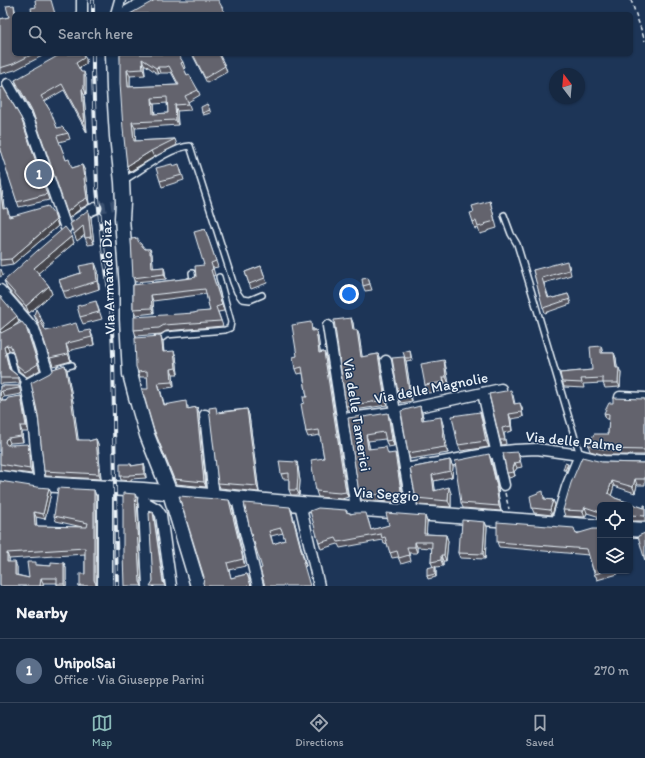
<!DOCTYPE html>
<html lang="en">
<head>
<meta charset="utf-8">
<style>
	:root { --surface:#162841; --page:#1f3048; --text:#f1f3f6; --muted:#9ea6b1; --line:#35445a; --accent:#8bbbb9 }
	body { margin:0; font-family:Itim,sans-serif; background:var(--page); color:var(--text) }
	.controls { position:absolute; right:12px; bottom:12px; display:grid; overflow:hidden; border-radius:6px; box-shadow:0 1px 3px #0004 }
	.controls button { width:36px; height:36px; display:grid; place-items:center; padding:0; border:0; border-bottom:1px solid var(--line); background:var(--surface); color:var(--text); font:20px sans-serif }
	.compass { position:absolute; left:549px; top:68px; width:36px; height:36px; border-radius:50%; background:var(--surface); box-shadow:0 1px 3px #0004; rotate:344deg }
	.you { position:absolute; left:349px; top:294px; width:14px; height:14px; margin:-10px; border:3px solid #fff; border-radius:50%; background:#1a73e8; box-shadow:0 0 0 6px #1a73e833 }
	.badge { display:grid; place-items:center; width:26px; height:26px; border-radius:50%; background:var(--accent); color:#fff; font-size:13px; font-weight:700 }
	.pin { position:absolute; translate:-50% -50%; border:2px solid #fff; box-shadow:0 1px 4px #0006 }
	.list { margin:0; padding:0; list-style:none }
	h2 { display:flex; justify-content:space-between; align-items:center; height:52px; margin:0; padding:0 16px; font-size:17px }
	h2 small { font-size:13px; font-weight:400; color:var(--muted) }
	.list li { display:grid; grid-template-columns:26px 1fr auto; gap:12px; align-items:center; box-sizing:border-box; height:64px; padding:0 16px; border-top:1px solid var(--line) }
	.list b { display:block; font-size:15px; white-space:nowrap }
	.list p { margin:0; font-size:13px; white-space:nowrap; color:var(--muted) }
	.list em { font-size:13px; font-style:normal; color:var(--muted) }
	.icon { flex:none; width:22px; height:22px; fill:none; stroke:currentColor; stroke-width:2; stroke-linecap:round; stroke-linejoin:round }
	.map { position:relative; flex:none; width:645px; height:586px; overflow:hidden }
	.search { position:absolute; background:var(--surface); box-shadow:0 1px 3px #0004; left:12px; right:12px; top:12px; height:44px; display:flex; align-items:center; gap:10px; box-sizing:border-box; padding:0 14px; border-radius:6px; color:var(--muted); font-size:15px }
	.sheet { height:116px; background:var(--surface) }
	nav { display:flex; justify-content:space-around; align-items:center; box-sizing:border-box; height:56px; border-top:1px solid var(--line); background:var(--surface); font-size:11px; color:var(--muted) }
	nav a { display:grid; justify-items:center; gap:2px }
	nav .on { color:var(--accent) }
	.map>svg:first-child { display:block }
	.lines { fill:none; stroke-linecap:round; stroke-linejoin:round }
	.street-tunnel { stroke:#3b516f; stroke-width:10; stroke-dasharray:10 5; stroke-linecap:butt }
	.lane-casing { stroke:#e8f1f8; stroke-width:8 }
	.street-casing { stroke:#e8f1f8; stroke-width:13 }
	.secondary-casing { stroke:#e8f1f8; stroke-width:17 }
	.path { stroke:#e8f1f8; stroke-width:1.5; stroke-dasharray:4 3; stroke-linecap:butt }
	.lane { stroke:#1d3557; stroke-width:5 }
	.street { stroke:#1d3557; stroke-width:10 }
	.secondary { stroke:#1d3557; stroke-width:14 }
	.rail-casing { stroke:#e8f1f8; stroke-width:4 }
	.rail { stroke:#1d3557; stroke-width:2.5; stroke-dasharray:8; stroke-linecap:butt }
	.wall { fill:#55555e; stroke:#e8f1f8; fill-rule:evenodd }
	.shaded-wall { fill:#45454c; stroke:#e8f1f8 }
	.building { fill:#63636d; stroke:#e8f1f8; fill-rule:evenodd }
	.labels { text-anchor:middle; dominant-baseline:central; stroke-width:3; stroke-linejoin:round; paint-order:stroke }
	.street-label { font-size:15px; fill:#e8f1f8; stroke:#1d3557 }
</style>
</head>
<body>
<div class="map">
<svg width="645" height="586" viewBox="0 0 645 586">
	<rect width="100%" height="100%" fill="#1d3557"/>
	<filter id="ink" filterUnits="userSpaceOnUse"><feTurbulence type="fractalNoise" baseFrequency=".025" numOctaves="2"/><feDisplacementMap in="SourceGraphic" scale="8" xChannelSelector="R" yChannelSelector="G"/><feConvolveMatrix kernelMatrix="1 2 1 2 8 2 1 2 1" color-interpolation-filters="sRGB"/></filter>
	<g filter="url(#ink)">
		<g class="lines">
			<!-- street-tunnel -->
			<path class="street-tunnel" d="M96,208L115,205"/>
			<!-- lane casing -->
			<g class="lane-casing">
				<g id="lane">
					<path d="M123,181C140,171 171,147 190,146L233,282L237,292L242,299L250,300L262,295"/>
					<path d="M504,215L511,234L517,244L535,303L580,455"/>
					<path d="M189,281L193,280L192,273"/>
					<path d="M157,338H162L166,335L225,330L230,328L231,322L219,277"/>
					<path d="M10,354L15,373L23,379L26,385"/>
					<path d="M60,368L72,365"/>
				</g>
			</g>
			<!-- street casing -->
			<g class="street-casing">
				<g id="street">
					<path d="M82,14V0"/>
					<path d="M116,14L120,0"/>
					<path d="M8,84L29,121L66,228"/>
					<path d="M77,219L91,210L96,208"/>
					<path d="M0,290L34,329L47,370L48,373L26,385L33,421L40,484"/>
					<path d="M328,326L356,508"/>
					<path d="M386,361L413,513"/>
					<path d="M483,393L504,485"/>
					<path d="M620,397L645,398"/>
					<path d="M205,415L214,497"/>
					<path d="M343,419L395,412L501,389"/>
					<path d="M405,469L496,452L515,450L537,449L580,455L604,461L645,462"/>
					<path d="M143,490L148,586"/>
					<path d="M237,499L258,586"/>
					<path d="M143,501L157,509L161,515L171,586"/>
					<path d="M300,504L319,586"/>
					<path d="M556,524L567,487L580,455"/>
				</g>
			</g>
			<!-- secondary casing -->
			<g class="secondary-casing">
				<g id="secondary">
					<path d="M126,14L150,0"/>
					<path d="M113,54L114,89L117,136L122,182L123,203L122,218L127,288V319L130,374L136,397L147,435L170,493L198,586"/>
					<path d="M0,478L40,484L143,490L300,504L600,527"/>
					<path d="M630,529L645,530"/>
					<path d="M105,586V488"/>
				</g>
			</g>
			<!-- path -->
			<g class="path">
				<path d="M631,0L645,41"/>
				<path d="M505,493L509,509"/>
			</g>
			<!-- lane -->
			<use href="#lane" class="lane"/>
			<!-- street -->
			<use href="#street" class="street"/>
			<!-- secondary -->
			<use href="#secondary" class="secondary"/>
			<!-- rail casing -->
			<g class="rail-casing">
				<g id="rail">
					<path d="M93,0V14"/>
					<path d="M93,54V71L97,188L102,240L111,305L113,354L115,488L117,586"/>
				</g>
			</g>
			<!-- rail -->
			<use href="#rail" class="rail"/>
		</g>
		<!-- wall -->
		<g class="wall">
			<path d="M14,5L16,14H14V54H45L40,57L15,70L0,74V19L9,17Z"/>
			<path d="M120,54L185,68L184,69L187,75L198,90L200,95L188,102L191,110L177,111L178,125L135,128V141L175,139L177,145L154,157L129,172L127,166ZM144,64L158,74L160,73H168L171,72L178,85L130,87V76L145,75ZM167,103L168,113L155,114L154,104Z"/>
			<path d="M192,54H219L225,66L227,72L207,83Z"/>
			<path d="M86,59V64L79,68L81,72L86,78V94L84,95L87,133L64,90L45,101L57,128L68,133L70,139L59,142L66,160L72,168L82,165L85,171L89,204L80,209L69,218L35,118L17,86L15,80Z"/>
			<path d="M0,88L21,118L49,200L19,207L1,152H0Z"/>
			<path d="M207,104L211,113L203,115L202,113Z"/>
			<path d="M181,170L184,180L162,187L160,181Z"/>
			<path d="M0,173L4,209L7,208L10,216L54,214L58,226L13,264L0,266Z"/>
			<path d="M490,201L497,228L487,231V232L480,234L478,228L475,229L473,222L474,212Z"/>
			<path d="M88,210L91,218L94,244L88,245L84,235L77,241Z"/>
			<path d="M205,229L218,267L213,268L215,275L213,276L224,311L218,312L223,326L166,331L161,334L136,336L134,330L194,313L210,311L206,294L153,301L154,313L136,315L133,309V285L191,278L196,277L204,265Z"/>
			<path d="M72,236L74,243L38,273L49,286L52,294L29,313L7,288L4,281Z"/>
			<path d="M140,243L145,249H150L152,254L153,268L164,267L165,272L166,279L135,282L133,278Z"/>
			<path d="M95,263L98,271L99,289L68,299H66L59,280L81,273Z"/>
			<path d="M569,265L571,275L544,283L549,298H553L568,294L571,304L545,313L533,270Z"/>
			<path d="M261,266L267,283L251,289L245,272Z"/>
			<path d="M368,278L372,290L365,291L363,286Z"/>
			<path d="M0,296L19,322L13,327H26L40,370L27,377L19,371L13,351L9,350L6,353L10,369L18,376L20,383L0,384Z"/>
			<path d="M96,301L102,319L83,324L80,317Z"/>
			<path d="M34,315L42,320L45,327L44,328L46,331L80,332L93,337L94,345L71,350V351L69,352L71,361L53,366L40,326L37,322Z"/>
			<path d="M351,318L353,323L354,330H357L359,335L362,357L378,354L380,360L387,405L348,411L346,406Z"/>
			<path d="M313,328L314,330H316L318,336L320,352H324L326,357L348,497L342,499L318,497L316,491L324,458L320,435L308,437L306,432L304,403L307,397L303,373L297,374L295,369L297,356Z"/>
			<path d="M163,342L164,352L176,356L178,374H173L174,387L160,389L164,404L188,406V409L197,407L199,413V416L206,487L176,484L153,427L148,377H140L138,372Z"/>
			<path d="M601,346L603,353H614L616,358L617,368L621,373L620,387L605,388L603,383L583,384L584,388L564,387L560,373L592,370Z"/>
			<path d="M410,350L412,360L406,361L412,401L401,403L399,398L404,357Z"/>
			<path d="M444,360L446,368L449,384L446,385L447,390L428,393L425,385Z"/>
			<path d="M67,370L73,402L78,440L89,441L96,439L98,444L101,479L46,476L44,471Z"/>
			<path d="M0,386H19L21,394L4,397L2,398V401H4L21,396L23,402L28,432H22L23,442L10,443L8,445L30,450L32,474L0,470Z"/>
			<path d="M489,394L513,395L515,404L522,408L523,417L511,419L512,431L504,433L506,444L502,445L500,440Z"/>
			<path d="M645,399V455H605L590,451L588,445L608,434L609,419H606L604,413L613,403Z"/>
			<path d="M247,409L249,415L259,492L220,488L218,483V412Z"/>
			<path d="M480,412L482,418L489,447L461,451L458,445Z"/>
			<path d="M422,413L424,420L443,424L448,453L410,459L408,453Z"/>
			<path d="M363,417L390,419L394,446L388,447L385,439L368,441L370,449L389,454L397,459L404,503L362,500L359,493Z"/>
			<path d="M518,452L522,467L517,468L514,472L515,476L509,478L507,473Z"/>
			<path d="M489,454L491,460L499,492L498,493L501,511L463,508L461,503Z"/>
			<path d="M450,460L453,467L452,477L434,481L435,490L451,493V507L418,505L416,498L410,468Z"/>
			<path d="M602,462L643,463L645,462V485H637L635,493L614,486L611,496L615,498L644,508L645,505V521H630V505H600V517L587,513L585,517L565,516L563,510Z"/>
			<path d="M131,464L132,466L144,464L145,468L146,478L131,479V481L121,480L120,476Z"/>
			<path d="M298,467L300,481L299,495H291L289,490V479H283L281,474Z"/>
			<path d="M0,481L51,493L45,519L36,517L37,526L82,527L56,521L54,516L94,490L96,496L97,586H80L85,574V554L9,559V562L17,567V575L29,578L37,565L51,566L64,563L66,568V586H57V583H43V586H0Z"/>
			<path d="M545,497V499L553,500L555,505L552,515L534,513L532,508Z"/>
			<path d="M232,506L245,566L229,570L231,578L247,574L250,580L203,583Z"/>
			<path d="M290,507L292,512L306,566L305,567L255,547L253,542ZM283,533L285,540L273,544L271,536Z"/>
			<path d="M346,510L347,512L368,519L371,530L425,516L427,522L426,534L446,535L448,541L446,561H443V566L436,567V577L428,579L427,576L433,567L431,562L432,548L417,547V553H409L411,561L401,564L398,557L392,558L387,543L384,544L383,540L340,548L338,544L321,549L319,543Z"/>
			<path d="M485,522L487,527L485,559L460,558L458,553L461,537Z"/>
			<path d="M600,529V571H616L618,574L597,580L596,576H595L593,570L589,555L499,547L497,542L577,534Z"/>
		</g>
		<!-- shaded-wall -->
		<g class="shaded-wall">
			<path d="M39,54H45L40,57Z"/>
			<path d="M83,54L86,59V64L78,69L76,63Z"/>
			<path d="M142,59L144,64L145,75L143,69Z"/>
			<path d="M183,62L185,68L183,69L181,63Z"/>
			<path d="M158,67L160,73L158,74L156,68Z"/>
			<path d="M127,70L130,76V93L128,87Z"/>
			<path d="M84,72L86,78V94L84,88Z"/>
			<path d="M82,89L84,95L87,133L85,127Z"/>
			<path d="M152,98L154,104L155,120L153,114Z"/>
			<path d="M175,105L177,111L178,125L176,120Z"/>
			<path d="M132,122L135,128L136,146L134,141Z"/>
			<path d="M151,151L154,157L129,172L127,166Z"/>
			<path d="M82,165L85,171L89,204L87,198Z"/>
			<path d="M0,173L5,215L3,209L0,186Z"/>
			<path d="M78,203L80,209L69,218L67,212Z"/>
			<path d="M88,210L91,218L94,244L91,237Z"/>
			<path d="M56,220L58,226L13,264L11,259Z"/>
			<path d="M83,226L86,234L77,241L74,234Z"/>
			<path d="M72,236L74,243L36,275L34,268Z"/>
			<path d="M150,249L152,254L154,272L152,268L150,254Z"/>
			<path d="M95,263L98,271L99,289L97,281Z"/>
			<path d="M164,267L165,272L166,279L164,274Z"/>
			<path d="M1,269L3,275L0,277V270Z"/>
			<path d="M49,286L52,294L29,313L26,306Z"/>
			<path d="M151,295L153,301L154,313L152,308Z"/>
			<path d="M17,316L19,322L2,336L0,330Z"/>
			<path d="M351,318L353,323L355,335L353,330Z"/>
			<path d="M90,330L93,337L94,345L92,337Z"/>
			<path d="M316,330L318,336L321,358L319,353Z"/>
			<path d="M357,330L359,335L363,362L361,357Z"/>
			<path d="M161,336L163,342L164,357L163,352Z"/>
			<path d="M66,344L69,352L71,361L68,354Z"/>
			<path d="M7,345L9,350L6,353L11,374L9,369L4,347Z"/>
			<path d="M174,351L176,356L178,374L176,368Z"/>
			<path d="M324,352L326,357L348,497L346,492Z"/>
			<path d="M614,353L616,358L618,373L616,368Z"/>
			<path d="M378,354L380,360L387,405L385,400Z"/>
			<path d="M404,357L406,361L412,401L410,397Z"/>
			<path d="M444,360L446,368L449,384L446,377Z"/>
			<path d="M65,365L67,370L73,402L79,445L77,440Z"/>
			<path d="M619,368L621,373L620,387L618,383Z"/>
			<path d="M171,369L173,374L174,387L172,382Z"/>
			<path d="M443,377L446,385L447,390L444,382Z"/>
			<path d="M158,383L160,389L166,410L164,405Z"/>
			<path d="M2,391L4,397L2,398V403L0,398V393Z"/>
			<path d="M21,396L23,402L28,432L26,426Z"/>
			<path d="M520,403L522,408L523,417L522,412Z"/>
			<path d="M420,406L422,413L425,427L422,420Z"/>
			<path d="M197,407L199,413V416L206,487L204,482L197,410Z"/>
			<path d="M247,409L249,415L259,492L257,486Z"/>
			<path d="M480,412L482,418L489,447L486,441Z"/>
			<path d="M388,413L390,419L394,446L392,440Z"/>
			<path d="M509,414L511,419L512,431L511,426Z"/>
			<path d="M441,417L443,424L448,453L445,447Z"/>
			<path d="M20,426L22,432L23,442L21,436Z"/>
			<path d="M366,435L368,441L371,455L368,449Z"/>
			<path d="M8,438L10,443L8,445L7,448L5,442L6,439Z"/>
			<path d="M96,439L98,444L101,479L99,474Z"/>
			<path d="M28,444L30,450L32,474L30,469Z"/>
			<path d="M395,453L397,459L404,503L402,497Z"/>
			<path d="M489,454L491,460L499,492L497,487Z"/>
			<path d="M450,460L453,467L452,477L450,471Z"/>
			<path d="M297,462L298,467L300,481L299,495L297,490Z"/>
			<path d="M515,463L517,468L514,472L515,476L513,468Z"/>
			<path d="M144,464L145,468L146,478L144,474Z"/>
			<path d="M568,464V466L566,473L565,470Z"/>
			<path d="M432,475L434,481L436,497L434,491Z"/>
			<path d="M635,479L637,485L635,493L633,487Z"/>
			<path d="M612,481L614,486L610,499L608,493Z"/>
			<path d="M449,487L451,493V507L448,501Z"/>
			<path d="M496,487L498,493L501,511L499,506Z"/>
			<path d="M49,488L51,493L45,519L43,514Z"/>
			<path d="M94,490L96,496V586L94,580Z"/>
			<path d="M135,494L137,498L142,586L140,582Z"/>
			<path d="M229,500L232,506L245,566L243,559Z"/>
			<path d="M553,500L555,505L552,515L550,510Z"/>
			<path d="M290,507L292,512L306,566L304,561Z"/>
			<path d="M585,507L587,513L585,517L583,511Z"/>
			<path d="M34,512L36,517L37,532L35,526Z"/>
			<path d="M153,512L154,517L164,586L163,582Z"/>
			<path d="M425,516L427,522L426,540L424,534Z"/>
			<path d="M485,522L487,527L485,559L483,554Z"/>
			<path d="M446,535L448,541L446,561L444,555Z"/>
			<path d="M415,542L417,547V553L415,547Z"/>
			<path d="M7,553L9,559V567L7,562Z"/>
			<path d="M441,555L443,561V566L441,560Z"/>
			<path d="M15,562L17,567V581L15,575Z"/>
			<path d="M64,563L66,568V586H65L64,584Z"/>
			<path d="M435,566L436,569V577L435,574Z"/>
			<path d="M41,578L43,583V586H40Z"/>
		</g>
		<!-- building -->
		<g class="building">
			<path d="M35,0H51L55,14H32L31,8L36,7Z"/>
			<path d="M155,0H218L226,14H130Z"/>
			<path d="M14,5L15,14H14V54H33L13,64L0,68V19L9,17L6,6Z"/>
			<path d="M61,54H83L84,58L76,63L81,72H84V88L82,89L85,127L62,84L41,96L51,112L57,128L62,127L68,133L57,136L66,160L69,159L72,168L82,165L87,198L78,203L67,212L33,113L15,80Z"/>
			<path d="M120,54H178L183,62L181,63L187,75L189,74L198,90L185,96L189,104L175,105L176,120L132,122L134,141L175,139L151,151L127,166L123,129L120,83ZM142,59L156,68L158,67H166L169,66L179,85L128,87L127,70L143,69ZM167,97L168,113L153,114L152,98Z"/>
			<path d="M193,54H219L225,66L205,78Z"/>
			<path d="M3,87L21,118L47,194L17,202L0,150V88Z"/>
			<path d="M207,104L210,110L202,113L201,107Z"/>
			<path d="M172,164L173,166L179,164L182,175L160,181L156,168Z"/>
			<path d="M0,186L3,209L7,208L9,217L48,206L54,214L56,220L11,259L0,260Z"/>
			<path d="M490,201L495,221L484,224L485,225L478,227L476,221L473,222L470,213L474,212L472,206Z"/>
			<path d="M88,210L91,237L85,238L83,226L74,234L70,224Z"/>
			<path d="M65,227L72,236L34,268L49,286L26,306L4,281L37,251Z"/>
			<path d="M205,229L216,261L211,263L213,269L211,270L222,305L216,307L221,321L164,325L159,328L134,330V317L194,313L197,312L210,311L205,289L151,295L152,308L133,309V285L191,278L196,277L195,266L204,265L194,232Z"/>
			<path d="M138,238V241L145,249H150V254H151L152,268L164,267V274L133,278L131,239Z"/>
			<path d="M567,261L569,270L542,278L548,298L552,297L553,298L568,294L570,299L543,308L533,270Z"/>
			<path d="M95,263L97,281L66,291H63L59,280L81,273L79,266Z"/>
			<path d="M261,266L265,278L249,284L245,272Z"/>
			<path d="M368,278L370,284L363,286L362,279Z"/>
			<path d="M0,296L17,316L0,330Z"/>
			<path d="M96,301L99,312L80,317L77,306Z"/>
			<path d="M36,309L42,320L40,321L46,331L76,323L79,332L90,330L92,337L68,343L69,344H66L68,354L50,358L37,319L34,315Z"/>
			<path d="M351,318L353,330H357L361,357L378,354L385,400L346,406L334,320Z"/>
			<path d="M22,322L26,327L38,364L25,372L17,365L11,346L7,345L4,347L9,369L18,376V378H0V331L1,333Z"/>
			<path d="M311,322L312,331L316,330L319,353L324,352L346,492L340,493L316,491L311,460L324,458L319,430L306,432L301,404L304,403L303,397H307L302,367L295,369L293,357L297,356L292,325Z"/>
			<path d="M161,336L163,352L174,351L176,368L171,369L172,382L158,383L164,405L186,401L187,409L197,407V410L204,482L174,479L153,427L142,389H148L147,371L138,372L136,367L135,338Z"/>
			<path d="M601,346V353H614L616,368H619L618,383H603V378L581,379L582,383L562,382L560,373L592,370L590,347Z"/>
			<path d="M410,350L411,358H405L403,352Z"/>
			<path d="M404,357L410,397L399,398L392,358Z"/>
			<path d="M444,360L446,377H443L444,382L425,385L421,364Z"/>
			<path d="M65,365L71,397L77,440H89V441L96,439L99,474L44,471L38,415L31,383L50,373L53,369Z"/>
			<path d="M0,386H19V388L2,391L0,393V398L2,401H6L8,398L21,396L26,426H20L21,436L8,438L6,439L5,442L7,445H9L28,444L30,469L0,464Z"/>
			<path d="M511,390L514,404L520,403L522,412L509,414L511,426L502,428L505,440H500L489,394Z"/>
			<path d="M613,398L645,399V450L603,449L588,445L594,434H608L609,414L604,413L609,403H613Z"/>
			<path d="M420,406L422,420L441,417L445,447L408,453L401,411Z"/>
			<path d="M216,407L217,413L247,409L257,486L218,483L209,408Z"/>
			<path d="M480,412L486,441L458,445L452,416Z"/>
			<path d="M388,413L392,440L386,441L384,432L366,435L368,449L386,447L388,454L395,453L402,497L359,493L348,418L362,416L363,417Z"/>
			<path d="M518,452L520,462L515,463L513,468L514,472L507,473L503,453Z"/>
			<path d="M489,454L497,487H496L499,506L461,503L455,461Z"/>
			<path d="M582,457L602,462L643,463L645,462V479H635L633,487L612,481L608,493L615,498L644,508V505H645V516L630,515V505H600V512L585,507L583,511L563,510L571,483Z"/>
			<path d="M450,460V471L432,475L434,491L449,487L448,501L416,498L410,468Z"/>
			<path d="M279,461L297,462L298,476L297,490H289V473L281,474Z"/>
			<path d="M565,463L568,464L565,470H563Z"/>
			<path d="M120,464H131V466L144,464V474L129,475V476H120Z"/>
			<path d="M0,481L37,487L49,488L43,514L34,512L35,526L87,527L88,523L54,516L58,488L94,490V580L97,586H78H80V574H85V548L7,553V562H15V575L29,578L27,562H36V565L51,566V562L64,563V584H57V578H41L40,586H0Z"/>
			<path d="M543,491L544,499L553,500L550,510L532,508L530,496Z"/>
			<path d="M123,493L135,494L140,582L142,586H124L123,553Z"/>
			<path d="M179,496L229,500L243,559L227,563L231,578L247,574L251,586H204L203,583L204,577Z"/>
			<path d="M244,503L290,507L304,561L303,562L310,586H265L260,569L262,568L254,542H253ZM281,528L285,540L273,544L269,531Z"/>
			<path d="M318,508L346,510V512L350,513V514L355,513H366L371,530L389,525L386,513L425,516L424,534L446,535L444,555H441V560L431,562L432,542H415V547H407L409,555L399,558L397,551L390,553L385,537L382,538L381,534L338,542L336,538L319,543L310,511Z"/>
			<path d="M153,512L163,582L165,586H150L153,581L149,513Z"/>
			<path d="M462,520L485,522L483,554L458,553L459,537H461Z"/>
			<path d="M497,522L574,528L576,534L593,529H600V571H606L595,574L594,570H593L587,549L497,542Z"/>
			<path d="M645,533V561L638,536Z"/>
			<path d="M435,566V574L427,576V568Z"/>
		</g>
	</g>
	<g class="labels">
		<!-- street labels -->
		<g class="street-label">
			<text transform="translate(108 277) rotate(-92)">Via Armando Diaz</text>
			<text transform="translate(431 388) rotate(-11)">Via delle Magnolie</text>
			<text transform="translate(357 415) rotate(81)">Via delle Tamerici</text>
			<text transform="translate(574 441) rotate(6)">Via delle Palme</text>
			<text transform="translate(386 494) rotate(4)">Via Seggio</text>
		</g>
	</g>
</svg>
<div class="controls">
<button><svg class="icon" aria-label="locate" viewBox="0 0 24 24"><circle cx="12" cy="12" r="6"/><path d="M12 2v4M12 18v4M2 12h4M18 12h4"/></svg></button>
<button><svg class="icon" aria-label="layers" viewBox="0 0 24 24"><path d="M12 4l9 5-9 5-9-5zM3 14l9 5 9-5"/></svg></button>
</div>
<svg class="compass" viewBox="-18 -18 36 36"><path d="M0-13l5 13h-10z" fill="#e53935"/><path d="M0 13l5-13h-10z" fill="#9ea6b1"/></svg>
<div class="you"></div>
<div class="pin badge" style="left:39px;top:174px;background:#5c6f8a">1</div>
<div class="search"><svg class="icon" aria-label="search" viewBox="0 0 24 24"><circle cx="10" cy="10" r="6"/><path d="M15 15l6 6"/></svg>Search here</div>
</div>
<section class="sheet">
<h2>Nearby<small></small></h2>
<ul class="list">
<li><span class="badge" style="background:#5c6f8a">1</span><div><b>UnipolSai</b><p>Office · Via Giuseppe Parini</p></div><em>270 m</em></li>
</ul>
</section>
<nav>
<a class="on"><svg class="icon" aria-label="map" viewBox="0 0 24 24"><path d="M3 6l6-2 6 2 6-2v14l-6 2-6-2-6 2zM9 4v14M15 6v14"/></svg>Map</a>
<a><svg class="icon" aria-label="directions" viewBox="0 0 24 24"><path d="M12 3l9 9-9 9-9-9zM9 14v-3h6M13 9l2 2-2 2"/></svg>Directions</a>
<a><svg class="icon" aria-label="saved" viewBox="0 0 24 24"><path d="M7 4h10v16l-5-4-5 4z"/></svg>Saved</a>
</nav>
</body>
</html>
